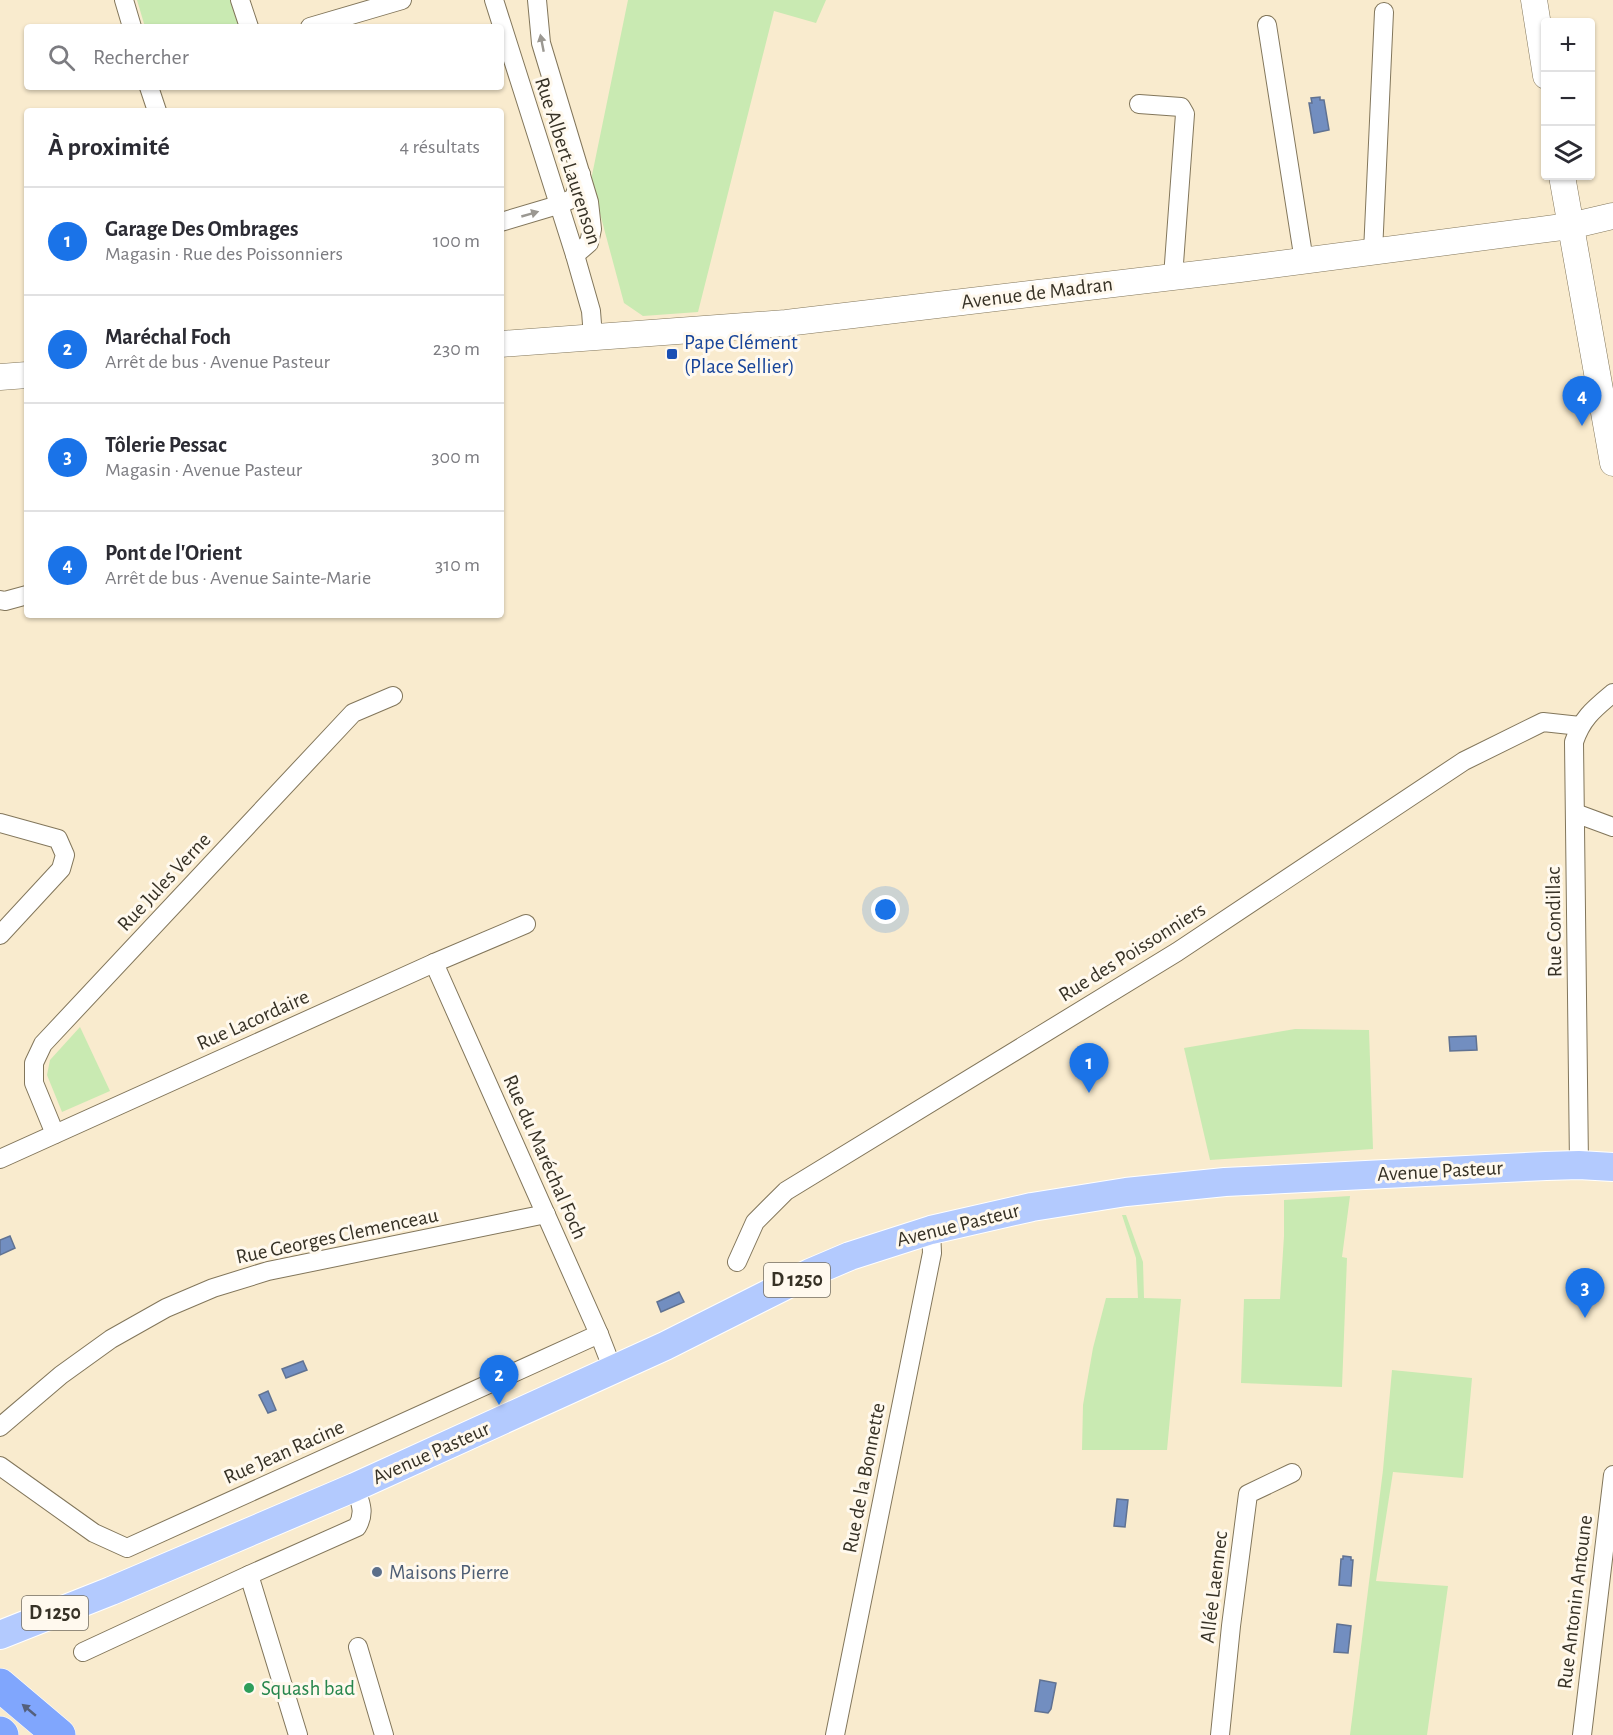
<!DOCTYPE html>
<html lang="fr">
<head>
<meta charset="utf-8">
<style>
	:root { --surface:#fff; --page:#f2f2f3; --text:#2b2b33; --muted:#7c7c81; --line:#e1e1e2; --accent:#1a73e8 }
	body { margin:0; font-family:"Alegreya Sans",sans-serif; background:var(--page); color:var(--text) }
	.controls { position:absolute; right:18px; top:18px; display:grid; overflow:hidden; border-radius:6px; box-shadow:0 2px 4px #0004 }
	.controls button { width:54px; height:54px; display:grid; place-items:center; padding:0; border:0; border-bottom:2px solid var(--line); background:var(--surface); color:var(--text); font:30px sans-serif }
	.you { position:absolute; left:886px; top:910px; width:21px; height:21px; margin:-15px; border:4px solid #fff; border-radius:50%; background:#1a73e8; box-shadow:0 0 0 9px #1a73e833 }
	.badge { display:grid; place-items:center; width:39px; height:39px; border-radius:50%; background:var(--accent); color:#fff; font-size:20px; font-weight:700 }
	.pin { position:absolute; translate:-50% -50px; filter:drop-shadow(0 2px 3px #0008) }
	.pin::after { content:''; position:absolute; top:32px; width:21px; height:18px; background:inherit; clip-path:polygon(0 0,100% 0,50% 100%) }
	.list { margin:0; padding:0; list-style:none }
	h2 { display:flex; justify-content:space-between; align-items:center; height:78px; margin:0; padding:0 24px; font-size:26px }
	h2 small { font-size:20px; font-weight:400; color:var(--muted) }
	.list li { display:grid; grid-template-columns:39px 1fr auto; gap:18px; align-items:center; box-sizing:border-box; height:108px; padding:0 24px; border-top:2px solid var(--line) }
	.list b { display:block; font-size:22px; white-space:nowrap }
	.list p { margin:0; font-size:20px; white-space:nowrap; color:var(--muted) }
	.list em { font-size:20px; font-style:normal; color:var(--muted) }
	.icon { flex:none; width:33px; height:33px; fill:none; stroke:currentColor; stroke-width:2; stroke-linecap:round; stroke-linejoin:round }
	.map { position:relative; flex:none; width:1613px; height:1735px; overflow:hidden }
	.search { position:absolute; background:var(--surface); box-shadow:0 2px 4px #0004; left:24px; top:24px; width:480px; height:66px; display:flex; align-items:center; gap:15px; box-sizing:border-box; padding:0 21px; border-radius:6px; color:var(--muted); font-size:22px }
	.panel { position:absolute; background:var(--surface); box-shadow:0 2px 4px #0004; left:24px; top:108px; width:480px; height:510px; border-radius:6px }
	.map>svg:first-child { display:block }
	.green { fill:#c9eab2 }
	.water { fill:#728ec0; stroke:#607292; stroke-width:1.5 }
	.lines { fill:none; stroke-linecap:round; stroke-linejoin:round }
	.street-casing { stroke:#82765b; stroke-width:20 }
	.secondary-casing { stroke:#82765b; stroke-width:27 }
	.primary-casing { stroke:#fff; stroke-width:30 }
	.highway-casing { stroke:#fff; stroke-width:34 }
	.street { stroke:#fff; stroke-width:18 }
	.secondary { stroke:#fff; stroke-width:26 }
	.primary { stroke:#b3cafe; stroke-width:28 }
	.highway { stroke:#80a6fd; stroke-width:33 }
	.oneway { fill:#9b9892 }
	.oneway2 { fill:#54607c }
	.transit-dot { fill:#1a4fb4; stroke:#fff9ee; stroke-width:2 }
	.service-dot { fill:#5c6f8a; stroke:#fff9ee; stroke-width:2 }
	.leisure-dot { fill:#2e9e5b; stroke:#fff9ee; stroke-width:2 }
	.labels { text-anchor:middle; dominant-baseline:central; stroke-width:6; stroke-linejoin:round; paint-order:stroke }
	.shield { fill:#fff9ee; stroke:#736e62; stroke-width:1.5 }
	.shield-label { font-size:20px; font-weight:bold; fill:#373226 }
	.street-label { font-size:21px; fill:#373226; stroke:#fff9ee }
	.transit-label { font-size:21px; fill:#164399; stroke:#fff9ee; text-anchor:start }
	.service-label { font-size:21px; fill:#4e5e75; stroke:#fff9ee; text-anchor:start }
	.leisure-label { font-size:21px; fill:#27864d; stroke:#fff9ee; text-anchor:start }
</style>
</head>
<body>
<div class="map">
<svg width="1613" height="1735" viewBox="0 0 1613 1735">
	<rect width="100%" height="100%" fill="#f9ebce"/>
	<!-- green -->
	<g class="green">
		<path d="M137,0H232L239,25L238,27H145Z"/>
		<path d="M628,0H826L816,23L774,11L698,312L643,316L624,303L591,180Z"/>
		<path d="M80,1027L110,1091L62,1112L47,1075L50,1060Z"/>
		<path d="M1295,1029L1369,1030L1373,1149L1210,1160L1184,1048Z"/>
		<path d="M1350,1196L1342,1257L1347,1258L1342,1387L1241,1383L1244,1299H1280L1284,1236V1200Z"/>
		<path d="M1122,1215H1126L1143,1262L1144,1298L1181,1299L1167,1450H1082L1083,1405L1093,1348L1106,1298H1138L1136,1258Z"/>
		<path d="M1392,1370L1472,1378L1463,1478L1393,1472L1376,1581L1448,1586L1427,1735H1350L1383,1470Z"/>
	</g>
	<!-- water -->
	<g class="water">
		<path d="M1320,97V100H1324L1329,130L1314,133L1309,103H1312L1311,98Z"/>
		<path d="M1476,1036L1477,1050L1450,1051L1449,1037Z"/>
		<path d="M10,1236L15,1248L0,1255V1240Z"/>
		<path d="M679,1292L684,1302L661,1312L657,1302Z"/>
		<path d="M303,1361L307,1370L286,1378L282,1369Z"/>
		<path d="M268,1391L276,1410L268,1413L259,1395Z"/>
		<path d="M1117,1499L1128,1500L1125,1527L1114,1526Z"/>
		<path d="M1343,1556L1351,1557V1560H1353L1351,1586L1339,1585L1341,1559H1343Z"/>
		<path d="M1337,1624L1351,1626L1348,1653L1334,1652Z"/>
		<path d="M1040,1680L1056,1683L1051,1709L1048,1713L1035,1711Z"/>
	</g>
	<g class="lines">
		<!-- street casing -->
		<g class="street-casing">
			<g id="street">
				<path d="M124,0L132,27"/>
				<path d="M240,0L249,27"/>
				<path d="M494,0L575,255L591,311L593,337"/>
				<path d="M537,0L541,43L589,202L592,229L589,243L575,255"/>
				<path d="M1267,25L1304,261"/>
				<path d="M310,27L402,0"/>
				<path d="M149,87L157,111"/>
				<path d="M1139,104L1181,107L1185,114L1173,277"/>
				<path d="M501,222L558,205L574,198L581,174"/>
				<path d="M1373,252L1384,12"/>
				<path d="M0,600L5,601L27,595"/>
				<path d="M1575,813L1613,827"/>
				<path d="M0,823L58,839L65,855L61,869L0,935"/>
				<path d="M434,963L599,1334L613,1370"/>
				<path d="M55,1134L34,1083V1063L43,1044L353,713L393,696"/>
				<path d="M0,1159L434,963L526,924"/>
				<path d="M1579,1165L1574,742C1582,718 1594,709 1613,693"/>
				<path d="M737,1262L755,1222L786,1191L1177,952L1464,761L1543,722L1580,726"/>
				<path d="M0,1427L61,1375L111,1339L166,1308L213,1288L268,1271L546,1214"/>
				<path d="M0,1466L94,1533L127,1548L599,1334"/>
				<path d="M249,1575L298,1735"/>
				<path d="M358,1647L384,1735"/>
				<path d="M83,1652L249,1575L357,1527C366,1512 360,1502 355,1487"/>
				<path d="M835,1735L932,1253L931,1230"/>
				<path d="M1220,1735L1231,1626L1248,1494L1292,1473"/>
				<path d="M1582,1735L1613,1475"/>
			</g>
		</g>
		<!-- secondary casing -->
		<g class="secondary-casing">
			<g id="secondary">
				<path d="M1534,0L1546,76"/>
				<path d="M1562,176L1613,463"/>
				<path d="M501,344L786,323L1240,269L1570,226L1613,216"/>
				<path d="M0,377L27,375"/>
			</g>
		</g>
		<!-- primary casing -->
		<g class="primary-casing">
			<path id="primary" d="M0,1635L111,1591L355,1487L665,1346L810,1273L850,1256L931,1230L1032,1207L1126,1192L1225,1182L1546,1166L1579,1165L1613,1167"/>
		</g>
		<!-- highway casing -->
		<g class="highway-casing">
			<g id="highway">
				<path d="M0,1685L59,1735"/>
				<path d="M0,1733L2,1735"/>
			</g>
		</g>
		<!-- street -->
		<use href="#street" class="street"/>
		<!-- secondary -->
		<use href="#secondary" class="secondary"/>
		<!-- primary -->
		<use href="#primary" class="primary"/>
		<!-- highway -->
		<use href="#highway" class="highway"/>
	</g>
	<!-- one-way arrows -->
	<defs><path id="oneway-solid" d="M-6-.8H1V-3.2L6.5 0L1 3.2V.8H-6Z" transform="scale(1.5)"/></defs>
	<g class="oneway">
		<use href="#oneway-solid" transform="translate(542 43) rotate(-101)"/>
		<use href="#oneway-solid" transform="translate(530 214) rotate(-16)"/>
	</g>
	<use class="oneway2" href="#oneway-solid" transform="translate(29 1710) rotate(-140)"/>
	<!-- markers -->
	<rect class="transit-dot" x="666" y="348" width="12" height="12" rx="3"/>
	<circle class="service-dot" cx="377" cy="1572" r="6"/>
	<circle class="leisure-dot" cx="249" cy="1688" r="6"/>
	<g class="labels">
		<!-- shield labels -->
		<g class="shield">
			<rect x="764" y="1263" width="66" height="34" rx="4.5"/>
			<rect x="22" y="1596" width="66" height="34" rx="4.5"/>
		</g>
		<g class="shield-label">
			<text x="797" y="1280">D 1250</text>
			<text x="55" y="1613">D 1250</text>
		</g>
		<!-- street labels -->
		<g class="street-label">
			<text transform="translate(568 161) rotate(72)">Rue Albert Laurenson</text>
			<text transform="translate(1037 293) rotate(-7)">Avenue de Madran</text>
			<text transform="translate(164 882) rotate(-47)">Rue Jules Verne</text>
			<text transform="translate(1554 922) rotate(-91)">Rue Condillac</text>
			<text transform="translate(1132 952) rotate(-32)">Rue des Poissonniers</text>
			<text transform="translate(253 1020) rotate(-24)">Rue Lacordaire</text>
			<text transform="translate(545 1157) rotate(66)">Rue du Maréchal Foch</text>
			<text transform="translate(1440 1171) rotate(-3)">Avenue Pasteur</text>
			<text transform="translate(958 1225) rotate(-14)">Avenue Pasteur</text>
			<text transform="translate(337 1236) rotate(-12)">Rue Georges Clemenceau</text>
			<text transform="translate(284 1452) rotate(-24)">Rue Jean Racine</text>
			<text transform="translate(431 1453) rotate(-24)">Avenue Pasteur</text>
			<text transform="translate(864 1478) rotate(-79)">Rue de la Bonnette</text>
			<text transform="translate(1214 1587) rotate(-83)">Allée Laennec</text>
			<text transform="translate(1575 1602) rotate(-83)">Rue Antonin Antoune</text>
		</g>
		<!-- transit labels -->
		<g class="transit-label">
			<text x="684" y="342">Pape Clément<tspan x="684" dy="24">(Place Sellier)</tspan></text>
		</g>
		<!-- service labels -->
		<g class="service-label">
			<text x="389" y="1572">Maisons Pierre</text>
		</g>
		<!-- leisure labels -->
		<g class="leisure-label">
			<text x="261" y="1688">Squash bad</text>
		</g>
	</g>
</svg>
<div class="controls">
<button>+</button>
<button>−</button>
<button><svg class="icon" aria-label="layers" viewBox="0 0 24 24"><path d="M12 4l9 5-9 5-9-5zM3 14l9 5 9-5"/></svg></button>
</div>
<div class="you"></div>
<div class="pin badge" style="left:1089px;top:1093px">1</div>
<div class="pin badge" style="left:499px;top:1405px">2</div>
<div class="pin badge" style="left:1585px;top:1318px">3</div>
<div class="pin badge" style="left:1582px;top:426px">4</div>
<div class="search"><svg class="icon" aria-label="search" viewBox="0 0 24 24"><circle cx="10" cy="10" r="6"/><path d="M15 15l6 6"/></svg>Rechercher</div>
<section class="panel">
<h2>À proximité<small>4 résultats</small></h2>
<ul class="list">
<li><span class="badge">1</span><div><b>Garage Des Ombrages</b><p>Magasin · Rue des Poissonniers</p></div><em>100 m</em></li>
<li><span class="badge">2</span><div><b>Maréchal Foch</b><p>Arrêt de bus · Avenue Pasteur</p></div><em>230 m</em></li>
<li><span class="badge">3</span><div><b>Tôlerie Pessac</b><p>Magasin · Avenue Pasteur</p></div><em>300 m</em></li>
<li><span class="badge">4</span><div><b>Pont de l'Orient</b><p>Arrêt de bus · Avenue Sainte-Marie</p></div><em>310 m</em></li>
</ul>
</section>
</div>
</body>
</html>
